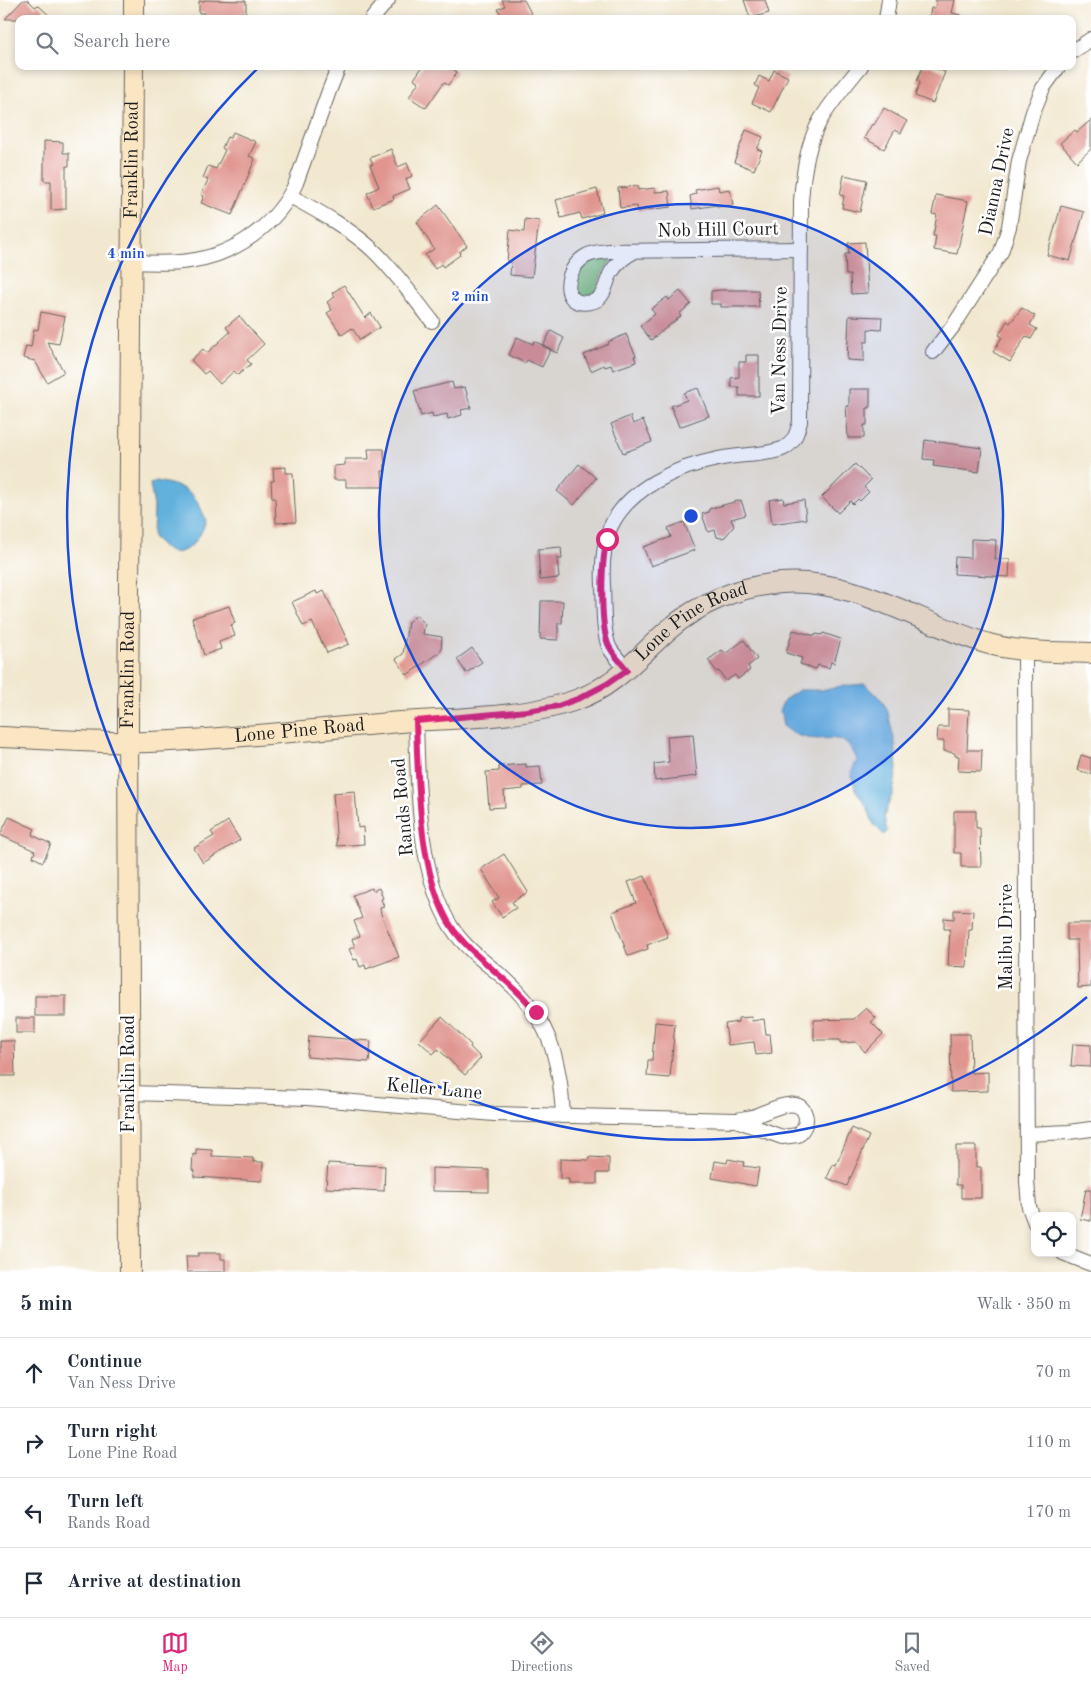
<!DOCTYPE html>
<html lang="en">
<head>
<meta charset="utf-8">
<style>
	:root { --surface:#fff; --page:#f2f2f3; --text:#1f2937; --muted:#747a83; --line:#e0e1e3; --accent:#db2777 }
	body { margin:0; font-family:"Old Standard TT",serif; background:var(--page); color:var(--text) }
	.controls { position:absolute; right:15px; bottom:15px; display:grid; overflow:hidden; border-radius:10px; box-shadow:0 2px 8px #0003 }
	.controls button { width:45px; height:45px; display:grid; place-items:center; padding:0; border:0; border-bottom:1px solid var(--line); background:var(--surface); color:var(--text); font:25px sans-serif }
	.stop { position:absolute; width:15px; height:15px; margin:-11px; border:4px solid #db2777; border-radius:50%; background:#fff }
	.stop.end { background:#db2777; border-color:#fff; box-shadow:0 1px 5px #0008 }
	.list { margin:0; padding:0; list-style:none }
	h2 { display:flex; justify-content:space-between; align-items:center; height:65px; margin:0; padding:0 20px; font-size:21px }
	h2 small { font-size:16px; font-weight:400; color:var(--muted) }
	.list li { display:grid; grid-template-columns:32px 1fr auto; gap:15px; align-items:center; box-sizing:border-box; height:70px; padding:0 20px; border-top:1px solid var(--line) }
	.list b { display:block; font-size:19px; white-space:nowrap }
	.list p { margin:0; font-size:16px; white-space:nowrap; color:var(--muted) }
	.list em { font-size:16px; font-style:normal; color:var(--muted) }
	.icon { flex:none; width:28px; height:28px; fill:none; stroke:currentColor; stroke-width:2; stroke-linecap:round; stroke-linejoin:round }
	.map { position:relative; flex:none; width:1091px; height:1272px; overflow:hidden }
	.search { position:absolute; background:var(--surface); box-shadow:0 2px 8px #0003; left:15px; right:15px; top:15px; height:55px; display:flex; align-items:center; gap:12px; box-sizing:border-box; padding:0 18px; border-radius:10px; color:var(--muted); font-size:19px }
	.sheet { height:345px; background:var(--surface) }
	nav { display:flex; justify-content:space-around; align-items:center; box-sizing:border-box; height:70px; border-top:1px solid var(--line); background:var(--surface); font-size:14px; color:var(--muted) }
	nav a { display:grid; justify-items:center; gap:2px }
	nav .on { color:var(--accent) }
	.map>svg:first-child { display:block }
	.green { fill:#85c57d; stroke:#50704c }
	.water { fill:#62b1dd; stroke:#3f667c }
	.building { fill:#e0958f }
	.lines { fill:none; stroke-linecap:round; stroke-linejoin:round }
	.street-casing { stroke:#67635b; stroke-width:16 }
	.secondary-casing { stroke:#67635b; stroke-width:22 }
	.street { stroke:#fff; stroke-width:14 }
	.secondary { stroke:#fbe6c4; stroke-width:20 }
	.route { stroke:#db2777; stroke-width:6 }
	.ring { fill:none; stroke:#1d4ed8; stroke-width:2.5 }
	.labels { text-anchor:middle; dominant-baseline:central; stroke-width:5; stroke-linejoin:round; paint-order:stroke }
	.street-label { font-size:19px; fill:#1c1c1c; stroke:#fff }
	.centre { fill:#1d4ed8; stroke:#fff; stroke-width:2.5 }
	.ring-label { font-size:15px; text-anchor:middle; font-weight:bold; fill:#1d4ed8; stroke:#fff; stroke-width:5; stroke-linejoin:round; paint-order:stroke }
</style>
</head>
<body>
<div class="map">
<svg width="1091" height="1272" viewBox="0 0 1091 1272">
	<rect width="100%" height="100%" fill="#fff"/>
	<filter id="ink" filterUnits="userSpaceOnUse"><feTurbulence type="fractalNoise" baseFrequency=".02" numOctaves="2"/><feDisplacementMap in="SourceGraphic" scale="10" xChannelSelector="R" yChannelSelector="G"/><feConvolveMatrix kernelMatrix="1 2 1 2 8 2 1 2 1" color-interpolation-filters="sRGB"/></filter>
	<filter id="wash" filterUnits="userSpaceOnUse"><feTurbulence type="fractalNoise" baseFrequency=".0096" numOctaves="4" result="noise"/><feDisplacementMap in="SourceGraphic" scale="20" xChannelSelector="R" yChannelSelector="G"/><feGaussianBlur stdDeviation="1.12" result="paint"/><feColorMatrix in="noise" values="0 0 0 0 0 0 0 0 0 0 0 0 0 0 0 0 0 1.4 0 .05"/><feComposite in="paint" operator="in"/></filter>
	<g filter="url(#wash)">
		<rect width="100%" height="100%" fill="#f2e8d0"/>
		<!-- green -->
		<path class="green" d="M608,258L611,261L602,274L596,292L585,296C563,290 581,264 596,259C599,258 604,258 608,258Z"/>
		<!-- water -->
		<g class="water">
			<path d="M156,481C187,487 195,490 206,521C202,533 194,548 180,552C177,553 171,552 168,551L153,537L154,506L150,484Z"/>
			<path d="M865,684L880,698L887,709L895,743L897,769L893,792L884,816L887,831L884,835L874,825L867,807L855,789L851,773L857,760C844,726 826,745 800,736C794,735 788,729 783,726L780,709L784,700L799,690H826L841,686Z"/>
		</g>
		<g id="blocks">
			<!-- building -->
			<g class="building">
				<path d="M23,0H28L35,7L38,5L53,19H5Z"/>
				<path d="M204,0L246,1V19H204V13H199V1H204Z"/>
				<path d="M502,0H524L534,19H503L498,9L505,6Z"/>
				<path d="M744,0H765L769,13L750,18Z"/>
				<path d="M936,0H955L952,13L961,15L960,19H929L931,8H935Z"/>
				<path d="M423,66H449L457,72L448,85L444,82L426,108L409,97L419,82L414,79Z"/>
				<path d="M923,66H931L945,72L933,103L915,96L920,82L917,81Z"/>
				<path d="M774,70L788,77L771,112L752,103L759,88L755,85L759,76L769,81Z"/>
				<path d="M884,108L907,121L901,133L895,130L884,149L864,138L872,124L874,125Z"/>
				<path d="M1091,120V149L1077,162L1060,143L1075,130L1077,132Z"/>
				<path d="M746,130L763,137L757,149L762,151L754,170L734,162Z"/>
				<path d="M233,132L256,142L249,156L255,159L232,215L201,203L204,196L201,195L208,180L203,178L208,166L216,169L225,150L222,148L227,137L230,138Z"/>
				<path d="M44,141L63,142V153H69V166H66V209L51,210V181H44Z"/>
				<path d="M391,149L398,167L407,163L412,176L406,179L410,189L393,196L394,199L373,207L367,193L379,187L370,165L373,164L370,158Z"/>
				<path d="M844,175L867,180L860,212L842,208L844,196L840,195Z"/>
				<path d="M638,186V190L655,188V192L669,191L671,207L638,211L637,206L620,208L618,188Z"/>
				<path d="M718,186L719,191L730,189L733,205L718,207L717,205L692,209L690,196L696,194L695,190Z"/>
				<path d="M597,189L603,213L582,219L580,213L561,218L556,200Z"/>
				<path d="M936,195L968,201L957,254L934,250L936,236H933L937,215L932,214Z"/>
				<path d="M438,205L467,246L459,252L460,255L443,267L441,264L435,269L425,255L434,249L417,222Z"/>
				<path d="M1061,206L1084,212L1070,261L1047,255Z"/>
				<path d="M525,219L539,221L532,277L510,275L511,262L507,261L510,230L524,232Z"/>
				<path d="M865,242L868,293L851,294L850,275H846L845,254H849L848,243Z"/>
				<path d="M344,285L365,318L371,313L380,327L360,340L352,328L342,335L327,313L332,310L327,302L335,297L332,293Z"/>
				<path d="M721,290H758L759,307H721V304H711V291Z"/>
				<path d="M680,291L691,304L679,314L681,316L651,340L640,326L655,314L651,309L667,297L669,300Z"/>
				<path d="M1022,308L1035,316L1030,325L1037,329L1031,339L1026,336L1010,362L993,352L1002,337L999,335L1007,321L1010,323Z"/>
				<path d="M41,312L65,317L59,344L47,342L64,372L47,382L35,361L23,358L26,346L31,347L34,329L38,330Z"/>
				<path d="M239,316L264,344L247,360L251,364L238,375L234,371L220,384L208,371L204,374L191,360L203,349L207,353L230,332L226,327Z"/>
				<path d="M849,316L882,317L881,330L868,329V342H864V361L847,360Z"/>
				<path d="M551,331L564,338L557,353L543,346Z"/>
				<path d="M626,334L636,356H634L636,362L613,370L611,365L605,367L604,365L591,371L584,355L609,344L608,342Z"/>
				<path d="M517,337L533,344L534,341L551,349L542,367L527,360L525,363L509,355Z"/>
				<path d="M746,355H759V396H739V387H731V378L739,377V362H746Z"/>
				<path d="M452,382L454,389L465,387L471,408L461,410L462,415L448,419L447,414L433,417L432,413L421,416L414,391Z"/>
				<path d="M698,388L709,416L679,427L671,406L687,400L684,393Z"/>
				<path d="M849,389H870V408H867V425H864V438H848L846,406H849Z"/>
				<path d="M630,416L633,424L643,420L652,442L623,453L611,424Z"/>
				<path d="M925,440L982,448L979,472L933,466L934,460L923,459Z"/>
				<path d="M368,449H384L385,471H382L383,487H346V480H334V466L345,465V459H369Z"/>
				<path d="M579,464L596,478L574,505L557,491Z"/>
				<path d="M855,464L871,480L864,487L869,492L860,501L858,499L853,504L850,501L838,513L822,497Z"/>
				<path d="M286,467V473H293L296,522L276,523L275,498H272L271,481H274L273,468Z"/>
				<path d="M783,498L784,503L804,500L806,519L772,524L769,500Z"/>
				<path d="M741,500L746,515L731,519L734,526L725,537L721,538L717,537L715,530L708,532L702,514L709,512V509Z"/>
				<path d="M684,522L695,550L651,566L643,547L671,537L668,528Z"/>
				<path d="M971,539L996,540L995,559H1010L1009,577L954,574L955,557L971,558Z"/>
				<path d="M561,547L562,559H557L559,578L540,580L538,549Z"/>
				<path d="M316,591L317,594L324,591L349,644L327,653L312,622L303,626L292,602Z"/>
				<path d="M541,601H563L562,623H558V640L540,639Z"/>
				<path d="M229,606L235,623L231,625L235,636L219,642L221,649L204,655L192,618Z"/>
				<path d="M417,615L425,624L423,634L442,637L441,651L407,675L396,659L403,654L408,622Z"/>
				<path d="M793,630L815,636L816,634L822,635L823,633L841,639L834,663L831,662L829,668L818,665L816,669L800,664L802,658L786,653Z"/>
				<path d="M744,640L757,659L748,666L750,670L738,679L735,675L726,681L719,671L717,672L708,660L722,650L725,654Z"/>
				<path d="M472,648L482,662L466,673L457,659Z"/>
				<path d="M948,709L969,710L967,750H982L981,772L958,771L959,756H955V753L944,751V741H937L938,727H948Z"/>
				<path d="M693,734L697,776L655,781L654,764L669,762L667,736Z"/>
				<path d="M1081,755L1091,758V774L1077,770Z"/>
				<path d="M526,764V767L540,766L542,785L523,786V789L504,791L505,807L489,808L486,772L499,771V766Z"/>
				<path d="M355,791L358,828L363,827L364,844L337,846L333,793Z"/>
				<path d="M954,811H976V828H980L981,867H961V853H954Z"/>
				<path d="M9,817L35,829L32,835L51,844L43,862L33,857L35,851L0,835Z"/>
				<path d="M228,821L240,840L203,863L194,848L214,836L211,832Z"/>
				<path d="M504,854L528,892L512,902L516,908L502,917L492,902L499,898L481,869Z"/>
				<path d="M645,876L668,937L647,945L648,949L628,956L612,912L636,903L628,882Z"/>
				<path d="M372,888L373,891L379,888L383,898L381,899L384,907L380,908L381,914L399,957L366,969L365,965L360,967L357,959L354,960L349,949L355,947L352,939L360,936L354,921L362,918L353,895Z"/>
				<path d="M954,910L973,911L972,930H969L967,967L948,966L950,929H944V918L954,919Z"/>
				<path d="M1067,923H1091V987L1078,988L1077,940H1067Z"/>
				<rect x="35" y="996" width="31" height="20"/>
				<path d="M866,1008L876,1018L871,1022L883,1034L865,1052L856,1042L840,1043V1040H814V1020L854,1019Z"/>
				<path d="M442,1017L471,1045L470,1047L481,1058L465,1075L438,1049L433,1054L419,1041Z"/>
				<path d="M751,1017L752,1021L764,1019L766,1034H770L772,1053L756,1055L754,1042L728,1045L725,1024L738,1022V1018Z"/>
				<rect x="16" y="1018" width="19" height="15"/>
				<path d="M655,1022L675,1024L670,1078L647,1076L648,1060H652Z"/>
				<path d="M950,1034H970L971,1073L988,1072V1091L951,1092Z"/>
				<path d="M309,1036L371,1041L369,1062L307,1057Z"/>
				<path d="M0,1041H14L15,1076H0Z"/>
				<path d="M1073,1044L1091,1045V1067L1071,1066Z"/>
				<path d="M852,1128L869,1136L847,1186L827,1178L833,1164L836,1165Z"/>
				<path d="M956,1146H976V1167H981V1198H961V1185H956Z"/>
				<path d="M196,1149L212,1150V1156L253,1158V1162H263L262,1181L194,1177L195,1171L192,1170L193,1154L196,1155Z"/>
				<path d="M589,1157L609,1158V1173H597V1184H569V1179H560V1159L589,1160Z"/>
				<path d="M728,1159L744,1162L743,1166L759,1168L756,1186L712,1178L715,1161L727,1163Z"/>
				<path d="M328,1163L385,1166L384,1191L326,1188Z"/>
				<path d="M432,1168L489,1170V1192L432,1191Z"/>
				<path d="M1086,1189H1091V1221L1080,1219Z"/>
				<path d="M198,1253H221V1259H225V1272H187L186,1256H198Z"/>
			</g>
		</g>
	</g>
	<g filter="url(#ink)">
		<use href="#blocks" fill-opacity="0" stroke="#67635b" stroke-width="1"/>
		<g class="lines">
			<!-- street casing -->
			<g class="street-casing">
				<g id="street">
					<path d="M372,19L388,0"/>
					<path d="M886,19L889,0"/>
					<path d="M1072,52L1091,39"/>
					<path d="M290,196C318,211 354,231 376,253C397,274 414,298 432,321"/>
					<path d="M635,251C625,256 618,262 612,271C605,282 606,299 591,302C560,309 563,269 586,256C593,252 601,252 609,251L801,249"/>
					<path d="M132,262C151,263 170,264 189,261C235,255 277,225 296,183L329,91L339,66"/>
					<path d="M933,352L954,325L1001,252L1009,227L1019,161L1033,112L1043,88L1059,66"/>
					<path d="M1025,650L1027,1181L1029,1207L1035,1223"/>
					<path d="M627,670C621,663 615,656 610,649C602,633 604,602 603,585C602,566 603,546 610,528C628,488 677,467 718,459C738,454 764,456 782,449C794,444 797,433 800,422L801,201C803,174 807,143 821,119C833,100 847,83 861,66"/>
					<path d="M416,721C418,785 417,873 452,928C465,948 486,963 504,978C549,1018 560,1057 563,1116"/>
					<path d="M129,1093L307,1098L494,1114L736,1120L782,1137L798,1135C804,1129 808,1122 805,1114C798,1093 765,1113 752,1117C747,1118 741,1119 736,1120"/>
					<path d="M1027,1134L1069,1132L1091,1129"/>
					<path d="M1063,1253L1091,1264"/>
				</g>
			</g>
			<!-- secondary casing -->
			<g class="secondary-casing">
				<g id="secondary">
					<path d="M134,19V0"/>
					<path id="s1" d="M0,737C49,739 99,744 149,742C233,739 317,729 400,722C455,718 525,718 576,700C614,687 638,657 667,631C699,603 739,586 781,583C855,577 920,624 989,644C1022,653 1057,652 1091,653"/>
					<path id="s2" d="M130,1272L128,718L133,66"/>
				</g>
			</g>
			<!-- street -->
			<use href="#street" class="street"/>
			<!-- secondary -->
			<use href="#secondary" class="secondary"/>
		</g>
	</g>
	<g class="lines" filter="url(#ink)">
		<!-- route -->
		<path class="route" d="M536,1012C514,983 483,965 460,938C418,891 418,782 416,721L527,711L558,706L580,698L607,684L627,670C621,662 612,654 608,644C600,622 601,562 607,539"/>
	</g>
	<!-- distance rings -->
	<circle cx="691" cy="516" r="312" fill="#1d4ed8" fill-opacity=".12"/>
	<g class="ring">
		<circle cx="691" cy="516" r="312"/>
		<path d="M1087 997A623 623 0 0 1 258 68"/>
	</g>
	<g class="labels">
		<!-- street labels -->
		<g class="street-label">
			<text stroke="none"><textPath href="#s2" startOffset="1112">Franklin Road</textPath></text>
			<text transform="translate(998 182) rotate(-78)">Dianna Drive</text>
			<text transform="translate(718 231) rotate(-1)">Nob Hill Court</text>
			<text transform="translate(781 351) rotate(-89)">Van Ness Drive</text>
			<text stroke="none"><textPath href="#s1" startOffset="720">Lone Pine Road</textPath></text>
			<text stroke="none"><textPath href="#s2" startOffset="602">Franklin Road</textPath></text>
			<text stroke="none"><textPath href="#s1" startOffset="300">Lone Pine Road</textPath></text>
			<text transform="translate(404 807) rotate(-95)">Rands Road</text>
			<text transform="translate(1007 937) rotate(-90)">Malibu Drive</text>
			<text transform="translate(129 1074) rotate(-90)">Franklin Road</text>
			<text transform="translate(434 1090) rotate(5)">Keller Lane</text>
		</g>
	</g>
	<circle cx="691" cy="516" r="8" class="centre"/>
	<g class="ring-label">
		<text x="126" y="258">4 min</text>
		<text x="470" y="301">2 min</text>
	</g>
</svg>
<div class="controls">
<button><svg class="icon" aria-label="locate" viewBox="0 0 24 24"><circle cx="12" cy="12" r="6"/><path d="M12 2v4M12 18v4M2 12h4M18 12h4"/></svg></button>
</div>
<div class="stop" style="left:607px;top:539px"></div>
<div class="stop end" style="left:536px;top:1012px"></div>
<div class="search"><svg class="icon" aria-label="search" viewBox="0 0 24 24"><circle cx="10" cy="10" r="6"/><path d="M15 15l6 6"/></svg>Search here</div>
</div>
<section class="sheet">
<h2>5 min<small>Walk · 350 m</small></h2>
<ul class="list">
<li><svg class="icon" aria-label="ahead" viewBox="0 0 24 24"><path d="M12 20V5M6 11l6-6 6 6"/></svg><div><b>Continue</b><p>Van Ness Drive</p></div><em>70 m</em></li>
<li><svg class="icon" aria-label="right" viewBox="0 0 24 24"><path d="M7 20v-9h11M14 6l5 5-5 5"/></svg><div><b>Turn right</b><p>Lone Pine Road</p></div><em>110 m</em></li>
<li><svg class="icon" aria-label="left" viewBox="0 0 24 24"><path d="M17 20v-9H6M10 6l-5 5 5 5"/></svg><div><b>Turn left</b><p>Rands Road</p></div><em>170 m</em></li>
<li><svg class="icon" aria-label="arrive" viewBox="0 0 24 24"><path d="M6 21V4h12l-3 4 3 4H6"/></svg><div><b>Arrive at destination</b></div></li>
</ul>
</section>
<nav>
<a class="on"><svg class="icon" aria-label="map" viewBox="0 0 24 24"><path d="M3 6l6-2 6 2 6-2v14l-6 2-6-2-6 2zM9 4v14M15 6v14"/></svg>Map</a>
<a><svg class="icon" aria-label="directions" viewBox="0 0 24 24"><path d="M12 3l9 9-9 9-9-9zM9 14v-3h6M13 9l2 2-2 2"/></svg>Directions</a>
<a><svg class="icon" aria-label="saved" viewBox="0 0 24 24"><path d="M7 4h10v16l-5-4-5 4z"/></svg>Saved</a>
</nav>
</body>
</html>
